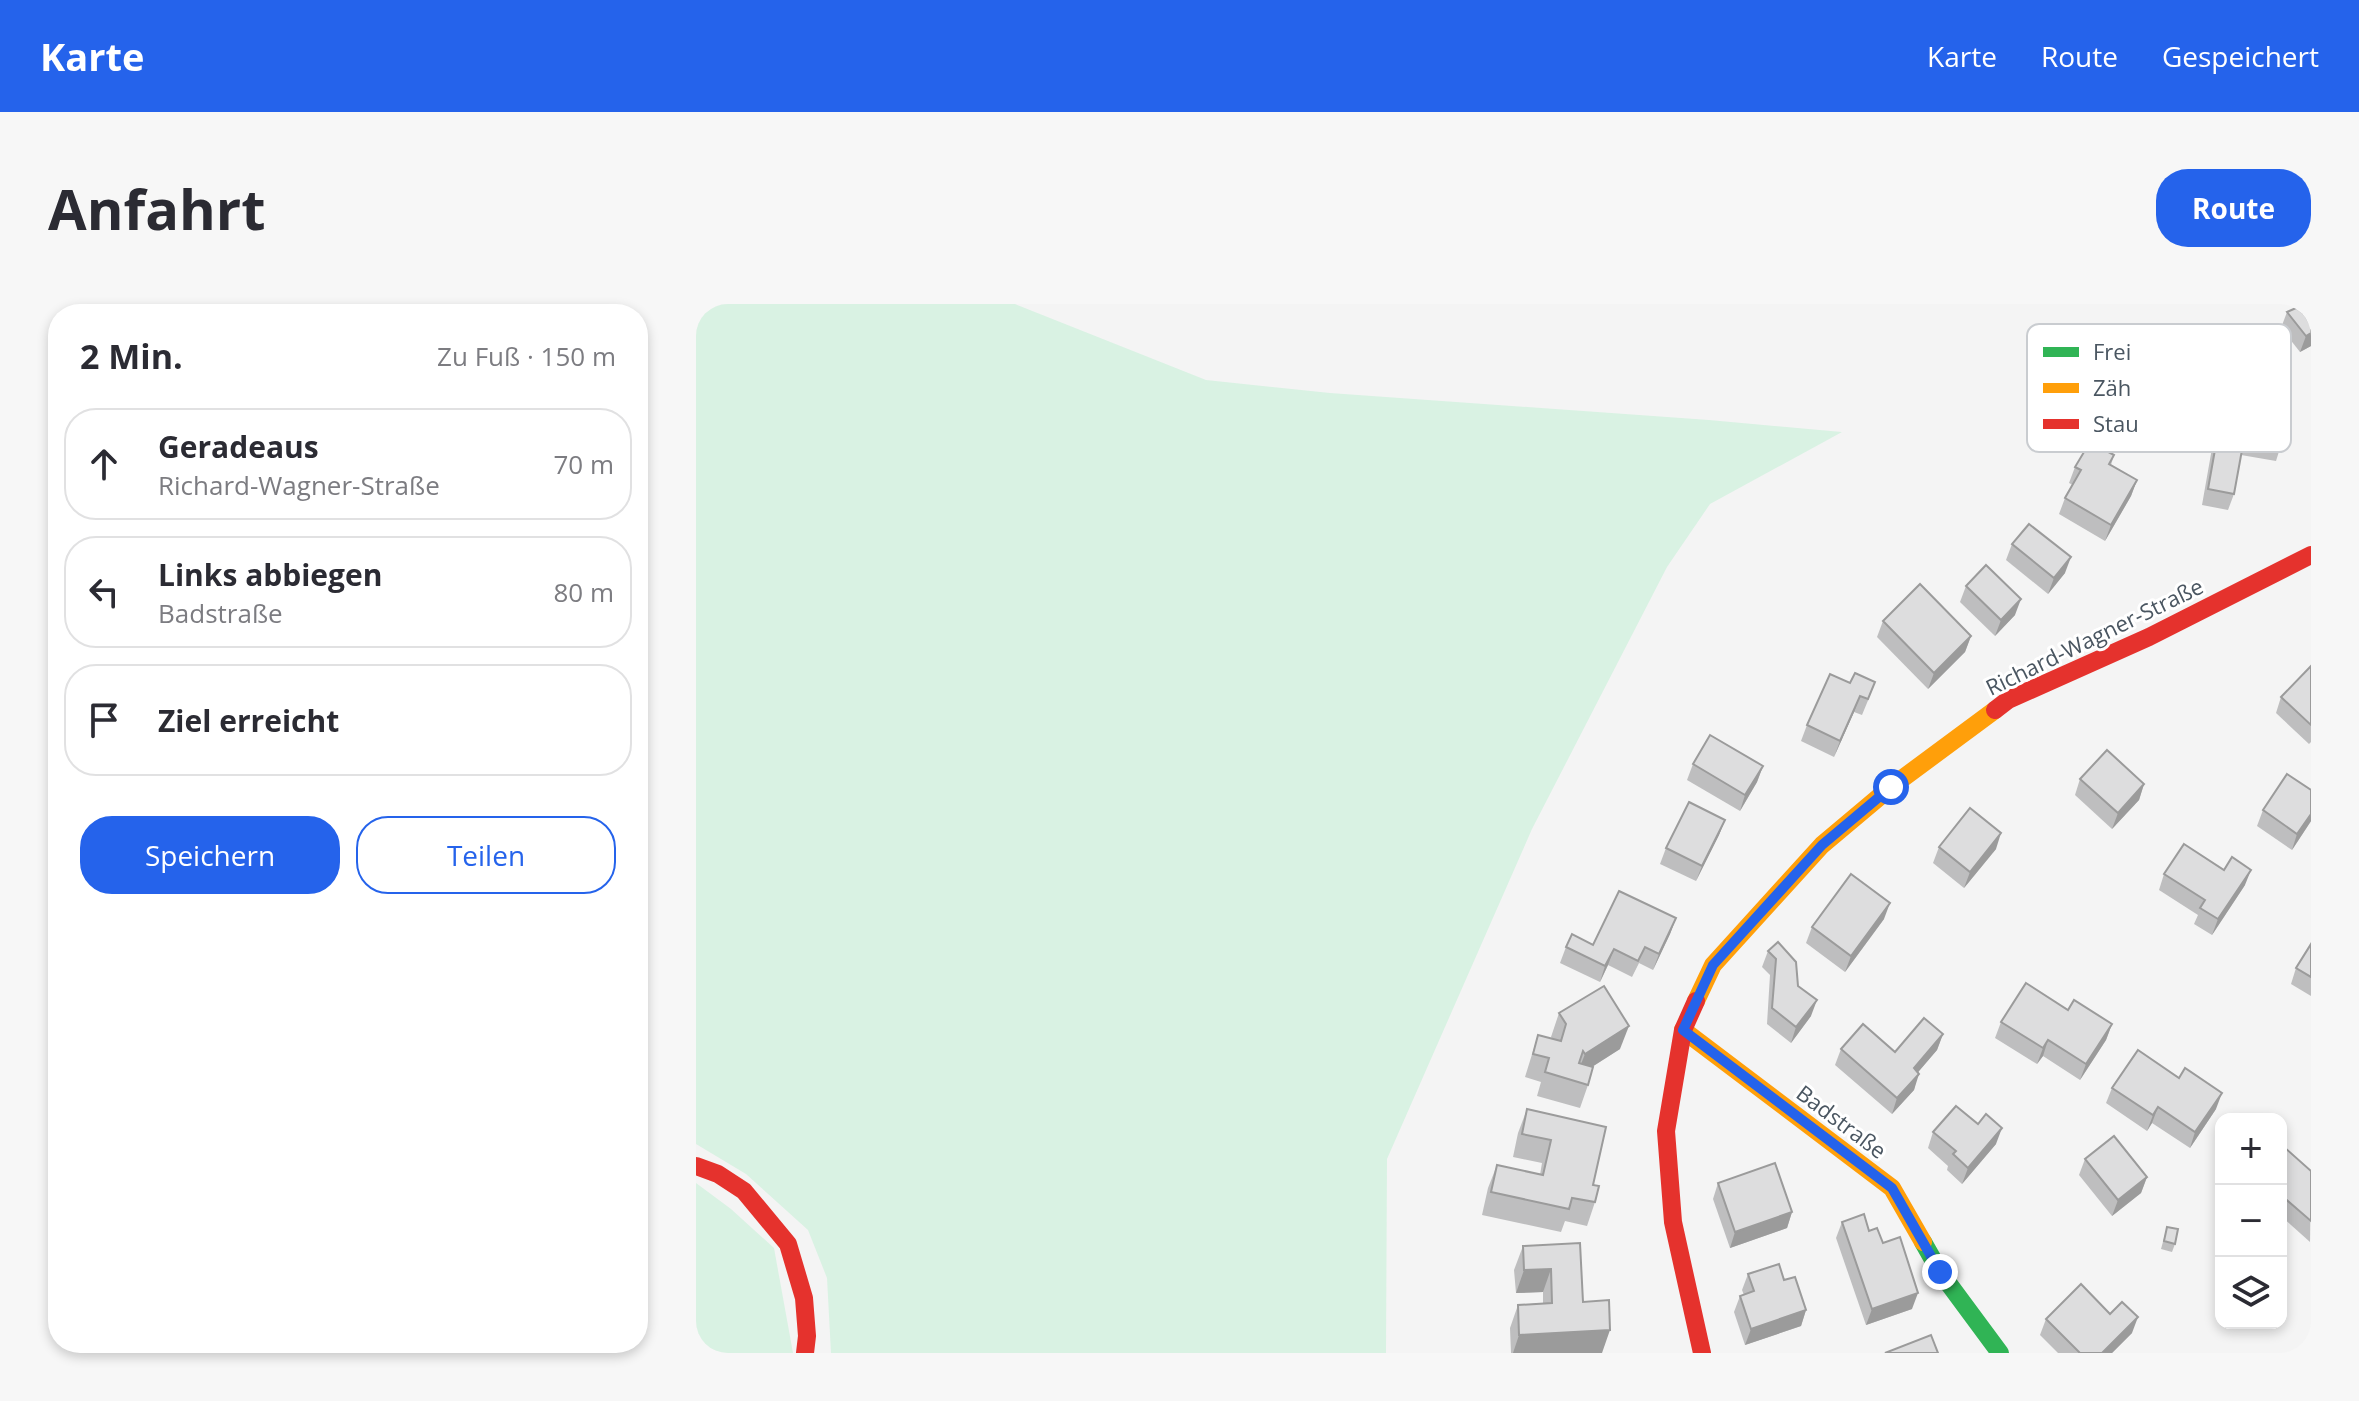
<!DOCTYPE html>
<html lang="de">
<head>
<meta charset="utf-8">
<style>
	:root { --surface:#fff; --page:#f7f7f7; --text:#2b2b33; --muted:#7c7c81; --line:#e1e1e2; --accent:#2563eb }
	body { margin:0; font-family:"Open Sans",sans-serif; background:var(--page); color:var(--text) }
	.controls { position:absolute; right:24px; bottom:24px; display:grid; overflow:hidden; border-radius:16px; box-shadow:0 4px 12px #0003 }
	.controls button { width:72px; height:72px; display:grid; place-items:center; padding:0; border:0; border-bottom:2px solid var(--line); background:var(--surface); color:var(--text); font:40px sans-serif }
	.stop { position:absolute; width:24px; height:24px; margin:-18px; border:6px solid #2563eb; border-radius:50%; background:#fff }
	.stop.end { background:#2563eb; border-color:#fff; box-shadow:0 2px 8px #0008 }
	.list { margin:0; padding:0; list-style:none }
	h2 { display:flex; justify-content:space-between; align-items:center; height:104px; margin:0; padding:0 32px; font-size:34px }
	h2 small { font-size:26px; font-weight:400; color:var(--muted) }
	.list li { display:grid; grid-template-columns:52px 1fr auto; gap:24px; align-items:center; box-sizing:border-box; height:112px; margin:0 16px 16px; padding:0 16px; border:2px solid var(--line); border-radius:32px }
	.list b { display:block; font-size:30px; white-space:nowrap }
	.list p { margin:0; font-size:26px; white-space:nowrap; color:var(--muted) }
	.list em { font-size:26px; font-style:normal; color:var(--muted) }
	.actions { display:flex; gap:16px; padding:24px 32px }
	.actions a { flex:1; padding:18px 0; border:2px solid var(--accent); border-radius:32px; text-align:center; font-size:28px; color:var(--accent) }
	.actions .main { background:var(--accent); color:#fff }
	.icon { flex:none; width:44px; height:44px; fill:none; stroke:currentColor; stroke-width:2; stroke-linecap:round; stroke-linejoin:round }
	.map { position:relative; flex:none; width:1615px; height:1049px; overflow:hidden; border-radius:32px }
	header { display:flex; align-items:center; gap:48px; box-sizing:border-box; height:112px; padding:0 40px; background:var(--accent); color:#fff }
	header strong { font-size:38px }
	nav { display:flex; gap:44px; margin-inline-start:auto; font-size:28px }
	.intro { display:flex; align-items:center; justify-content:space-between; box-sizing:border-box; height:192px; padding:0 48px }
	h1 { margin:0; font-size:56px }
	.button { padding:20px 36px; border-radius:32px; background:var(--accent); color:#fff; font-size:28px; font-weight:700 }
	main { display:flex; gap:48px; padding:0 48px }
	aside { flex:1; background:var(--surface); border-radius:32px; box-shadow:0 4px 12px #0003 }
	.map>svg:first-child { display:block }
	.green { fill:#d9f2e3 }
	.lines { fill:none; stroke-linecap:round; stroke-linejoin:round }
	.fast { stroke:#30b455; stroke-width:18 }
	.slow { stroke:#ff9f0a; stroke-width:18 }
	.jam { stroke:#e5322d; stroke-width:18 }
	.wall { fill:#bebebf }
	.shaded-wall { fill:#9b9b9b }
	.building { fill:#ddddde; stroke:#9b9b9b; stroke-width:2 }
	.route { stroke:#2563eb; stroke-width:10 }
	.labels { text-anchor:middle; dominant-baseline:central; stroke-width:6; stroke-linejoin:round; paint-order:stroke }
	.street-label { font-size:22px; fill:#4a5661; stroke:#fff }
	.key { fill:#fff; stroke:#c9ccd0; stroke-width:2 }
	.key-label { font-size:22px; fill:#4a5661 }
</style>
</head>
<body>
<header>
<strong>Karte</strong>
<nav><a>Karte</a><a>Route</a><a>Gespeichert</a></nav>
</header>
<div class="intro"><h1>Anfahrt</h1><a class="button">Route</a></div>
<main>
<aside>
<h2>2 Min.<small>Zu Fuß · 150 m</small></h2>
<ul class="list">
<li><svg class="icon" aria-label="ahead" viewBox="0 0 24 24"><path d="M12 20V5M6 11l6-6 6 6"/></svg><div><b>Geradeaus</b><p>Richard-Wagner-Straße</p></div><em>70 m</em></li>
<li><svg class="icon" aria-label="left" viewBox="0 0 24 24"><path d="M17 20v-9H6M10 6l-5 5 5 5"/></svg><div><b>Links abbiegen</b><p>Badstraße</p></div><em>80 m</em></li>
<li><svg class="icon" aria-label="arrive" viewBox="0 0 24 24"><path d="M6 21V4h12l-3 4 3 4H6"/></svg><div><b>Ziel erreicht</b></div></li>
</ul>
<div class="actions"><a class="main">Speichern</a><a>Teilen</a></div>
</aside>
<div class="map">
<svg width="1615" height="1049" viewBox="0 0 1615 1049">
	<rect width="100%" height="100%" fill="#f4f4f4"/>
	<!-- green -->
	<g class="green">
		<path d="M0,0H319L510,76L634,89L1013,116L1146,128L1014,200L971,263L836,525L691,855L690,1049H135L131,974L112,926L50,870L0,840Z"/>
		<path d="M0,879L35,905L78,944L97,1049H0Z"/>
	</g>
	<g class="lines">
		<!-- fast -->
		<path class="fast" d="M1227,938L1244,968L1304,1049"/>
		<!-- slow -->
		<g class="slow">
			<path d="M1000,697L1017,661L1126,541L1195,483L1299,406"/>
			<path d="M987,726L1196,884L1227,938"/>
		</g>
		<!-- jam -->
		<g class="jam">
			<path d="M1299,406L1312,396L1453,333L1615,251"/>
			<path d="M1000,697L987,726L970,827L977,918L1006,1049"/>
			<path d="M0,862L22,870L48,887L92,940L108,994L111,1032L109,1049"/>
		</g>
	</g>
	<!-- wall -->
	<g class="wall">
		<path d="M1609,0L1615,42L1604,48L1585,24L1591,8Z"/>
		<path d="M1528,95L1585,141L1580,157L1545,151L1538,190L1532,206L1506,201L1522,110Z"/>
		<path d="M1418,151L1415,161L1441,176L1435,192L1409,237L1363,210L1369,194L1377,181L1373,179L1379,163Z"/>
		<path d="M1316,240L1369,269L1352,290L1310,256Z"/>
		<path d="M1270,282L1319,311L1299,332L1264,298Z"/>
		<path d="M1187,317L1275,332L1269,348L1232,385L1181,333Z"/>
		<path d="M1615,362V438L1613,440L1580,409L1585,393Z"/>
		<path d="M1154,379L1173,394L1166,411L1158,408L1138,453L1105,437L1111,421Z"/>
		<path d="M997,460L1067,462L1061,478L1044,507L991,476Z"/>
		<path d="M1384,475L1448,480L1443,496L1416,525L1379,491Z"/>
		<path d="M1567,506L1615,517L1596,546L1561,522Z"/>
		<path d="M1029,516L1023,531L1000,577L964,560L970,544Z"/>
		<path d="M1243,543L1300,545L1268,584L1237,559Z"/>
		<path d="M1468,570L1549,581L1516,631L1498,620L1502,611L1463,586Z"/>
		<path d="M980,614L974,630L957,666L943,659L936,673L912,661L904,678L864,659L870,643L897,641Z"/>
		<path d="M1188,615L1149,668L1110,639L1116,623Z"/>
		<path d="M1615,640V692L1595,680L1600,664Z"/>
		<path d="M1072,647L1102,682L1115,712L1095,739L1071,720L1074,671L1066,663Z"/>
		<path d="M1372,706L1416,720L1410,736L1384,776L1347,752L1341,760L1299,734L1305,718Z"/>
		<path d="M863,709L924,745L896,763L892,781L884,804L841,792L845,778L829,773L842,731L856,735L855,733Z"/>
		<path d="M1247,730L1241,746L1222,768L1218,786L1196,810L1139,761L1145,745L1199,748Z"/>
		<path d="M1416,784L1520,805L1494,844L1456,819L1451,827L1410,799Z"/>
		<path d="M831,805L897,881L899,898L891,922L869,917L865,928L786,911L792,884L801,861L844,871L846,859L817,853L822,829Z"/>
		<path d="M1237,828L1300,840L1266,880L1251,866L1252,862L1232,844Z"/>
		<path d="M1585,846L1615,867L1614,938L1585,912Z"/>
		<path d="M1389,855L1451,873L1445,889L1416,912L1383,871Z"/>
		<path d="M1022,879L1096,908L1091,924L1034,944L1017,895Z"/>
		<path d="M1146,918L1173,927L1187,939L1216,1005L1170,1021L1140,934Z"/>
		<path d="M1471,923L1479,940L1476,948L1465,945Z"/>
		<path d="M884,939L887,998L906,1049H815L814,1024L822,1001L847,999V988L820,989L818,966L827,942Z"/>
		<path d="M1052,970L1088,976L1110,1006L1105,1022L1049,1041L1038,1008L1044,992L1048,991L1046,986Z"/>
		<path d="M1414,1010L1436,1029L1416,1049H1362L1344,1031L1350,1015Z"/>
	</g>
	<!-- shaded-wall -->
	<g class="shaded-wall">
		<path d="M1615,29V42L1604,48L1610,32Z"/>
		<path d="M1441,176L1435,192L1409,237L1415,221Z"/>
		<path d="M1375,253L1369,269L1352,290L1358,274Z"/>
		<path d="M1325,295L1319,311L1299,332L1305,316Z"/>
		<path d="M1275,332L1269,348L1232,385L1238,369Z"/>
		<path d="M1164,392L1158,408L1138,453L1144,437Z"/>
		<path d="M1067,462L1061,478L1044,507L1049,491Z"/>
		<path d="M1448,480L1443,496L1416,525L1422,509Z"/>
		<path d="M1615,510V517L1596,546L1601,530Z"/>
		<path d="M1029,516L1023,531L1000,577L1006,562Z"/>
		<path d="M1305,529L1300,545L1268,584L1274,568Z"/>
		<path d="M1555,566L1549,581L1516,631L1522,615Z"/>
		<path d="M1194,599L1188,615L1149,668L1155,652Z"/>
		<path d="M980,614L974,630L957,666L963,650Z"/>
		<path d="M918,645L912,661L904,678L909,662Z"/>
		<path d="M1121,696L1115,712L1095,739L1100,723Z"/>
		<path d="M1416,720L1410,736L1384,776L1390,760Z"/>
		<path d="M933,722L924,745L880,773L889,750Z"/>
		<path d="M1247,730L1241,746L1212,780L1218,764Z"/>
		<path d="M1352,736L1347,752L1341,760L1347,744Z"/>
		<path d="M1223,770L1218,786L1196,810L1201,794Z"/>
		<path d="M1526,789L1520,805L1494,844L1499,828Z"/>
		<path d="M1462,803L1456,819L1451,827L1457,811Z"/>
		<path d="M1306,824L1300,840L1266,880L1272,864Z"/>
		<path d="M1451,873L1445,889L1416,912L1422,896Z"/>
		<path d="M1096,908L1091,924L1034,944L1039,928Z"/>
		<path d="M855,965L847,988L820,989L828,966Z"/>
		<path d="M1222,989L1216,1005L1170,1021L1176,1005Z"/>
		<path d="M1110,1006L1105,1022L1049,1041L1055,1025Z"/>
		<path d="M1442,1013L1436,1029L1416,1049H1406Z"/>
		<path d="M914,1026L906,1049H817L823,1031Z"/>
	</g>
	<!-- building -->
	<g class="building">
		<path d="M1609,0H1615V29L1610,32L1591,8Z"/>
		<path d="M1528,95L1592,106L1585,141L1548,135L1538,190L1512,185Z"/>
		<path d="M1394,138L1418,151L1413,160L1441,176L1415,221L1369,194L1385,166L1379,163Z"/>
		<path d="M1333,220L1375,253L1358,274L1316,240Z"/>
		<path d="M1290,261L1325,295L1305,316L1270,282Z"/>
		<path d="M1224,280L1275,332L1238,369L1187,317Z"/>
		<path d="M1615,362V421L1585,393Z"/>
		<path d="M1159,369L1179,378L1172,395L1164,392L1144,437L1111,421L1134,370L1154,379Z"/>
		<path d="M1014,431L1067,462L1049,491L997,460Z"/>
		<path d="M1411,446L1448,480L1422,509L1384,475Z"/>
		<path d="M1591,470L1615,486V510L1601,530L1567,506Z"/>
		<path d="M993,498L1029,516L1006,562L970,544Z"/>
		<path d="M1274,504L1305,529L1274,568L1243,543Z"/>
		<path d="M1488,540L1528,566L1536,553L1555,566L1522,615L1504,604L1509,596L1468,570Z"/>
		<path d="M1155,570L1194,599L1155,652L1116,623Z"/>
		<path d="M923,587L980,614L963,650L949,643L942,657L918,645L909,662L870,643L876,630L897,641Z"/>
		<path d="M1082,638L1100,658L1102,682L1121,696L1100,723L1076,704L1080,655L1072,647Z"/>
		<path d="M1615,640V673L1600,664Z"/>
		<path d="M1330,679L1372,706L1378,696L1416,720L1390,760L1352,736L1347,744L1305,718Z"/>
		<path d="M908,682L933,722L889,750L887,747L883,759L897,763L892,781L849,768L853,754L837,750L842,731L865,737L870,720L863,709Z"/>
		<path d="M1228,714L1247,730L1218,764L1223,770L1201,794L1145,745L1167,720L1199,748Z"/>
		<path d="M1442,746L1483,774L1489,764L1526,789L1499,828L1462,803L1457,811L1416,784Z"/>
		<path d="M1260,802L1282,820L1290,810L1306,824L1272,864L1257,850L1260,847L1237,828Z"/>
		<path d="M831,805L910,823L897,881L903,882L899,898L876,894L873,905L795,888L801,861L847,871L855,836L826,830Z"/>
		<path d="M1418,832L1451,873L1422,896L1389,855Z"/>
		<path d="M1588,843L1615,867V917L1585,891V846Z"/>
		<path d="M1079,859L1096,908L1039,928L1022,879Z"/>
		<path d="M1168,910L1173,927L1181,924L1187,939L1204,933L1222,989L1176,1005L1146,918Z"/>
		<path d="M1471,923L1482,925L1479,940L1468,937Z"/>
		<path d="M884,939L887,998L913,996L914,1026L823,1031L822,1001L856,999L855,965L828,966L827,942Z"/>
		<path d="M1083,960L1088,976L1099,973L1110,1006L1055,1025L1044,992L1058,987L1052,970Z"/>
		<path d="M1385,980L1414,1010L1426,998L1442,1013L1406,1049H1384L1350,1015Z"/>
		<path d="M1235,1031L1242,1049H1189Z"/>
	</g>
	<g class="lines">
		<!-- route -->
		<path class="route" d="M1195,483L1126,541L1017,661L987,726L1196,884L1244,968"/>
	</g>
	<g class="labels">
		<!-- street labels -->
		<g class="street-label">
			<text transform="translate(1398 332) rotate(-26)">Richard-Wagner-Straße</text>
			<text transform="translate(1146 817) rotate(37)">Badstraße</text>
		</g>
	</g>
	<!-- legend -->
	<rect x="1331" y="20" width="264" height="128" rx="12" class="key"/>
	<rect x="1347" y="43" width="36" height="10" fill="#30b455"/>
	<rect x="1347" y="79" width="36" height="10" fill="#ff9f0a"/>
	<rect x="1347" y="115" width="36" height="10" fill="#e5322d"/>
	<g class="key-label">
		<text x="1397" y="56">Frei</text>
		<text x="1397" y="92">Zäh</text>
		<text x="1397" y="128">Stau</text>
	</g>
</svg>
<div class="controls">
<button>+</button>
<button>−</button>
<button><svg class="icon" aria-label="layers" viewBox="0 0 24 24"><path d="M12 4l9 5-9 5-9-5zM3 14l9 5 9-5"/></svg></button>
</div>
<div class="stop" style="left:1195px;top:483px"></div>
<div class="stop end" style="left:1244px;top:968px"></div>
</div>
</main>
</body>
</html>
